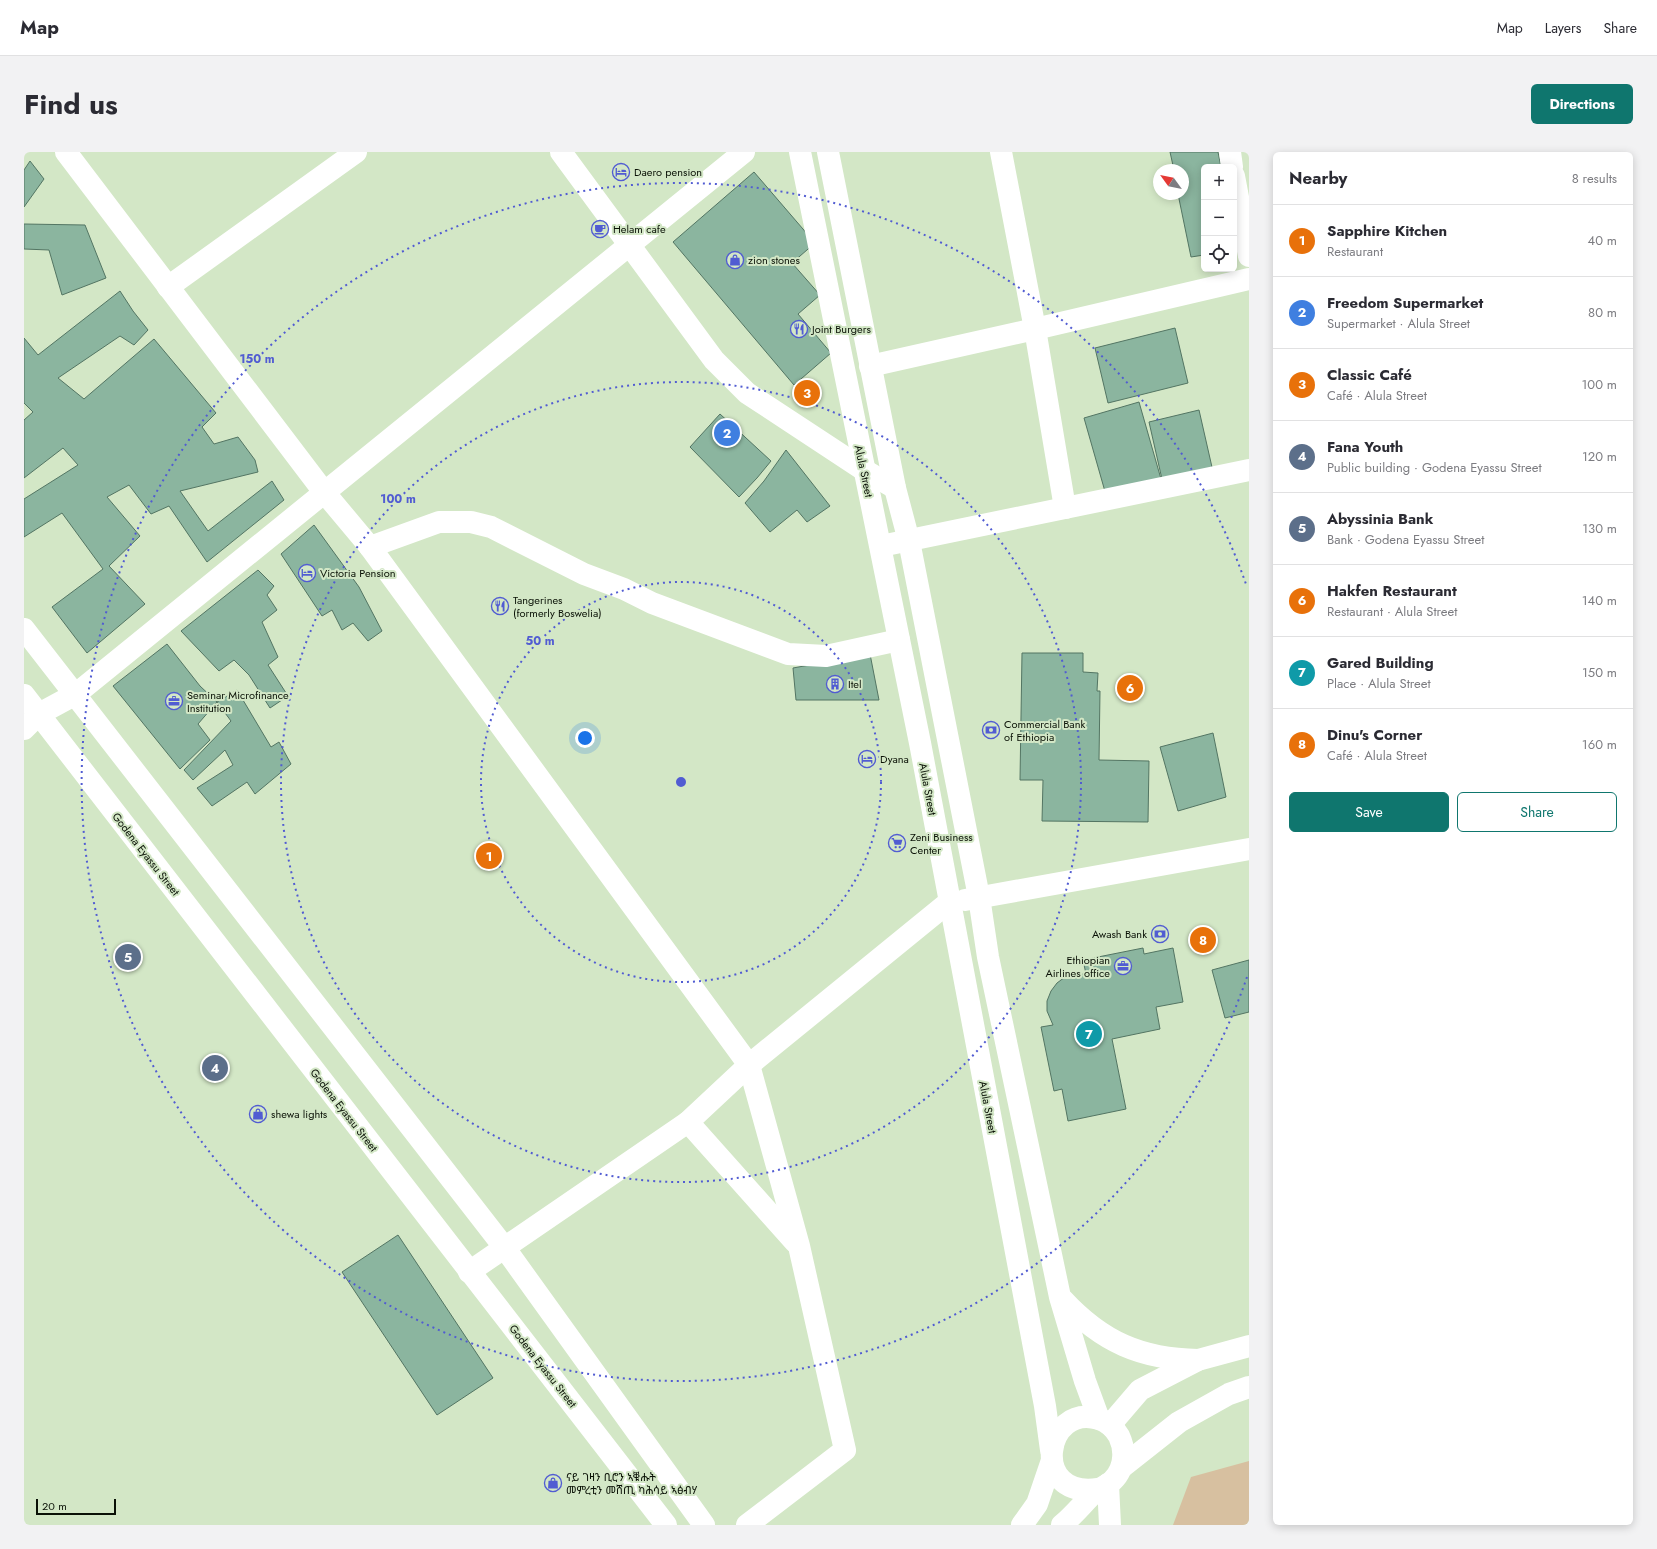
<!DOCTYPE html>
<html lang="en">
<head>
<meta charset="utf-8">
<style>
	:root { --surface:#fff; --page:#f2f2f3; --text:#2b2b33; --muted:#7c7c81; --line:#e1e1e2; --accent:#0f766e }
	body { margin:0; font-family:Jost,"Noto Sans Ethiopic",sans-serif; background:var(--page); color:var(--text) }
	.controls { position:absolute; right:12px; top:12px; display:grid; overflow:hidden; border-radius:6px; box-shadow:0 2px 10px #0003 }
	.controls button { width:36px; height:36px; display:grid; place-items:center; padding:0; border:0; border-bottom:1px solid var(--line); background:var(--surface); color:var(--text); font:20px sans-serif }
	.compass { position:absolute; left:1129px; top:12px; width:36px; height:36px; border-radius:50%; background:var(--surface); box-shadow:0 2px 10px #0003; rotate:303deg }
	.scale { position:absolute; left:12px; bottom:10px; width:80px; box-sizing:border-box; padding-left:4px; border:2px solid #0a1106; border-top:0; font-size:11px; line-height:14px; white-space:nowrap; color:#0a1106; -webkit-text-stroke:3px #d3e7c6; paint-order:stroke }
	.you { position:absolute; left:561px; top:586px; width:14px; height:14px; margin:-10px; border:3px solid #fff; border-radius:50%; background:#1a73e8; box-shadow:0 0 0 6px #1a73e833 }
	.badge { display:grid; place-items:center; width:26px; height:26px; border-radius:50%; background:var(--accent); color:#fff; font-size:13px; font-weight:700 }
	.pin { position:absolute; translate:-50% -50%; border:2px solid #fff; box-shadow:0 1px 4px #0006 }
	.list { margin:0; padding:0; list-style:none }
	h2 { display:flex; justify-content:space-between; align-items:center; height:52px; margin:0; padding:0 16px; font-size:17px }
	h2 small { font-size:13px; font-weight:400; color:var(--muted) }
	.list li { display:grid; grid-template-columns:26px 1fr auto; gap:12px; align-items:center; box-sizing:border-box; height:72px; padding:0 16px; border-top:1px solid var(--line) }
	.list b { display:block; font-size:15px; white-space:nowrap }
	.list p { margin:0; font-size:13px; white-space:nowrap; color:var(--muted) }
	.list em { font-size:13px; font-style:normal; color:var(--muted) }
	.actions { display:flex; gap:8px; padding:12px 16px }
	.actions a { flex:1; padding:9px 0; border:1px solid var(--accent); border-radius:6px; text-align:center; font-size:14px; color:var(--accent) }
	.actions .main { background:var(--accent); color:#fff }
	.icon { flex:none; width:22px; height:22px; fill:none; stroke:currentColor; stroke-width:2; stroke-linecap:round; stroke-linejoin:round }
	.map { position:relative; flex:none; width:1225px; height:1373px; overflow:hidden; border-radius:6px }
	header { display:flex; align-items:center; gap:24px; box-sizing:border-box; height:56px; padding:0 20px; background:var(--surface); border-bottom:1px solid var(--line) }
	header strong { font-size:19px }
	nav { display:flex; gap:22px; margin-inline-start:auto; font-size:14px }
	.intro { display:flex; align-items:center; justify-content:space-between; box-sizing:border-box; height:96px; padding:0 24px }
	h1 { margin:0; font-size:28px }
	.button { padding:10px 18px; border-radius:6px; background:var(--accent); color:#fff; font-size:14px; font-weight:700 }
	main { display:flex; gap:24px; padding:0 24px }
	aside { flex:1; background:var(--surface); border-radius:6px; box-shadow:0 2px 10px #0003 }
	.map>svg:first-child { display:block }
	.green { fill:#d7c0a0 }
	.building { fill:#8bb59f; stroke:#537563 }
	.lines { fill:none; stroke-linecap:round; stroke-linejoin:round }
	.minor { stroke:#fff; stroke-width:22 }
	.tertiary { stroke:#fff; stroke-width:22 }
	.secondary { stroke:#fff; stroke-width:22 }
	.ring { fill:none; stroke:#515cd2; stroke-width:2; stroke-dasharray:2 4 }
	.labels { text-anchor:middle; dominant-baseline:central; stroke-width:4; stroke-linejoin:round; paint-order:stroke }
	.poi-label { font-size:11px; fill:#0a1106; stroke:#d3e7c6; text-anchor:start }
	.street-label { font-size:11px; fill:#0a1106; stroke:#d3e7c6 }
	.centre { fill:#515cd2; stroke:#d3e7c6; stroke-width:2 }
	.ring-label { font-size:12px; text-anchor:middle; font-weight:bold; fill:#515cd2; stroke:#d3e7c6; stroke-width:4; stroke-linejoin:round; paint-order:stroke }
</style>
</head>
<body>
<header>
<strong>Map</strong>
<nav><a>Map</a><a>Layers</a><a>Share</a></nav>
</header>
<div class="intro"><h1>Find us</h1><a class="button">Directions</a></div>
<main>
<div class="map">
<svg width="1225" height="1373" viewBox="0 0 1225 1373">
	<rect width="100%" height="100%" fill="#d3e7c6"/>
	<!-- green -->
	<path class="green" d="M1225,1309V1373H1149L1167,1325Z"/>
	<!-- building -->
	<g class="building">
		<path d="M1146,0H1194L1197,15H1180V103L1167,105L1154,42H1159V18H1150Z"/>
		<path d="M6,9L20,27L0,55V18Z"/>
		<path d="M730,20L791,91L768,111L796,143L774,162L807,201L770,233L649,90Z"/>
		<path d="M0,72L61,73L82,126L38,143L25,98L0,97Z"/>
		<path d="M96,139L109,159L124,178L110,193L96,184L34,226L60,247L130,187L192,261L178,275L190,292L214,285L231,308L234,320L156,339L184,379L248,329L260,348L183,410L145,354L127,362L105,333L83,345L116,384L85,414L121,452L63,501L28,455L79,417L38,361L0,385V347L54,313L39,296L0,326V268L9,260L0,251V186L14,203Z"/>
		<path d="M1151,176L1164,231L1084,251L1071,196Z"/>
		<path d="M1115,250L1137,327L1082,343L1060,266Z"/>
		<path d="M1175,258L1190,324L1140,336L1125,270Z"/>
		<path d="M696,262L747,309L733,326L715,345L666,295Z"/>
		<path d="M762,298L806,354L783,370L773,358L746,380L721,351L740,329Z"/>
		<path d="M290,373L335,435L358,479L344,489L329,471L318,478L308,458L298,464L257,402Z"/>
		<path d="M234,418L250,434L243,443L253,458L238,470L254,505L244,513L264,544L246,556L225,523L210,508L195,519L157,479Z"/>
		<path d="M143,492L176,534L193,550L174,572L186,588L156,617L89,534Z"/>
		<path d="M998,501H1059V520L1074,521L1073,539H1076L1075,608L1125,609L1124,670L1018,669L1019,628H996Z"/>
		<path d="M846,502L855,548H772L769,516Z"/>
		<path d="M213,538L247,595L255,590L267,612L231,642L223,630L188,654L173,636L209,613L201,598L169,628L160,618L207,569L193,550Z"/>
		<path d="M1189,581L1202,645L1154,659L1136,595Z"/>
		<path d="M1119,796L1120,802L1149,796L1159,850L1132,855L1136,877L1088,887L1102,957L1044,969L1038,937L1030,939L1017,875L1029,873L1023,859V849L1027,839L1033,831L1041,825L1051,822H1062L1059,808Z"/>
		<path d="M1225,808V860L1201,866L1188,818Z"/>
		<path d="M374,1083L469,1226L413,1263L318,1120Z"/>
	</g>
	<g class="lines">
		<!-- minor -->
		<g class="minor">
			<path d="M42,0L300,340L346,395L725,913L775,1094L821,1298L723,1373"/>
			<path d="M537,0L690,208L723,241L840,318L871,336"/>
			<path d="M977,0L1011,177L1041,356"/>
			<path d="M1206,0L1208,15"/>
			<path d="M1210,24L1225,104"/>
			<path d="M144,135L332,0"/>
			<path d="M846,214L1011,177L1225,127"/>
			<path d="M857,394L1225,318"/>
			<path d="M346,395L415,370H447L467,375L560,422L600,437L628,451L764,502L802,504L875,488"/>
			<path d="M0,577L15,562L52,542L720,0"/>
			<path d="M664,970L771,1090"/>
			<path d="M445,1120L664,970L725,913L925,750"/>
			<path d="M1084,1332L1086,1373"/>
		</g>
		<!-- tertiary -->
		<g class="tertiary">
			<path d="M776,0L896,591L1021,1254L1027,1298"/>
			<path d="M804,0L871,336L885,389L955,745L964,805L1036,1145L1061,1229L1075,1267"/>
			<path d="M0,477L480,1095L680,1373"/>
			<path d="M0,543L642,1373"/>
			<path d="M941,748L1225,697"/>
			<path d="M1039,1148C1078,1190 1117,1207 1174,1208"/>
		</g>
		<!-- secondary -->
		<g class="secondary">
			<path d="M1086,1273L1116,1238L1174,1208L1225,1194"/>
			<path d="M1098,1315L1155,1270L1205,1242L1225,1235"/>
			<path d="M998,1373L1013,1352L1027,1311"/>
			<path d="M1038,1373C1051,1362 1061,1349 1073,1338C1076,1336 1080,1335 1083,1333C1100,1322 1103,1301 1095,1284C1091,1277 1083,1269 1075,1267C1020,1250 1005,1347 1074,1337"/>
		</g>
	</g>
	<!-- distance rings -->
	<g class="ring">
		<circle cx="657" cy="630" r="200"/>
		<circle cx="657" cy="630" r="400"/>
		<path d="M1223 825A599 599 0 1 1 1223 435"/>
	</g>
	<!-- icons -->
	<defs>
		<g id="hotel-ring" transform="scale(0.9)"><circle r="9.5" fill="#d3e7c6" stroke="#515cd2" stroke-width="1.5"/><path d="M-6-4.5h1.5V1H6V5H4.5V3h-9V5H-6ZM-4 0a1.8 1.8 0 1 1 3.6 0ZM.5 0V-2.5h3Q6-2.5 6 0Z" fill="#515cd2"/></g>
		<g id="cafe-ring" transform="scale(0.9)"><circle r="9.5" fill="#d3e7c6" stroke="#515cd2" stroke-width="1.5"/><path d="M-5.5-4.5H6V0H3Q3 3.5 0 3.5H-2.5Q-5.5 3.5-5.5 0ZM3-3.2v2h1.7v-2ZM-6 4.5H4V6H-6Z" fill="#515cd2"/></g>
		<g id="shop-ring" transform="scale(0.9)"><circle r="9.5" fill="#d3e7c6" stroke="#515cd2" stroke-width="1.5"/><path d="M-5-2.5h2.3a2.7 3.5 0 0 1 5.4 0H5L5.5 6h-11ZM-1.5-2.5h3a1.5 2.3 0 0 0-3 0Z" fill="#515cd2"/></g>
		<g id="restaurant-ring" transform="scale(0.9)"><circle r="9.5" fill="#d3e7c6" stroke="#515cd2" stroke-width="1.5"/><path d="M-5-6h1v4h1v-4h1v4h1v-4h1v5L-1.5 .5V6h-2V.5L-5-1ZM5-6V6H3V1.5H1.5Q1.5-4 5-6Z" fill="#515cd2"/></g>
		<g id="building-ring" transform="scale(0.9)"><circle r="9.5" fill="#d3e7c6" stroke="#515cd2" stroke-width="1.5"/><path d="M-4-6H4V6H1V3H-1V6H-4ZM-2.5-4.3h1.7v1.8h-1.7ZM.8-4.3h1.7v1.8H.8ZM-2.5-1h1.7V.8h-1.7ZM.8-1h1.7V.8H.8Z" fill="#515cd2"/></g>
		<g id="office-ring" transform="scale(0.9)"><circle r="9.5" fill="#d3e7c6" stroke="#515cd2" stroke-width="1.5"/><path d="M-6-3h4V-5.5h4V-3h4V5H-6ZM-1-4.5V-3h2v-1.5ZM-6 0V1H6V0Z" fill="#515cd2"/></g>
		<g id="bank-ring" transform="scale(0.9)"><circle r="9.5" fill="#d3e7c6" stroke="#515cd2" stroke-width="1.5"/><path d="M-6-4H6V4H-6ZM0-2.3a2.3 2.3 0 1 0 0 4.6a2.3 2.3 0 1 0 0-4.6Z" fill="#515cd2"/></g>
		<g id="supermarket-ring" transform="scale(0.9)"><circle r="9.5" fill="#d3e7c6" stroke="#515cd2" stroke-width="1.5"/><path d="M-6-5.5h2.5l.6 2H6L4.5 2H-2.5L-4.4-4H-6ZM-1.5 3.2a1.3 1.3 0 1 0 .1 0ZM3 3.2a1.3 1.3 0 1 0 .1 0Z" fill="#515cd2"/></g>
	</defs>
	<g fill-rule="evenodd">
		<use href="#hotel-ring" x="597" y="20"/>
		<use href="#cafe-ring" x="576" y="77"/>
		<use href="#shop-ring" x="711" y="108"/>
		<use href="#restaurant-ring" x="775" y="177"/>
		<use href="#hotel-ring" x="283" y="421"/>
		<use href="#restaurant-ring" x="476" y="454"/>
		<use href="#building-ring" x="811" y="532"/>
		<use href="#office-ring" x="150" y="549"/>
		<use href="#bank-ring" x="967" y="578"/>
		<use href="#hotel-ring" x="843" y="607"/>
		<use href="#supermarket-ring" x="873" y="691"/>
		<use href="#bank-ring" x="1136" y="782"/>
		<use href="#office-ring" x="1099" y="814"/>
		<use href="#shop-ring" x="234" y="962"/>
		<use href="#shop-ring" x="529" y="1331"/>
	</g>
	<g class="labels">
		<!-- poi labels -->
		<g class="poi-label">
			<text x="610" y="20">Daero pension</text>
			<text x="589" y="77">Helam cafe</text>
			<text x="724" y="108">zion stones</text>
			<text x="788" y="177">Joint Burgers</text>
			<text x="296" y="421">Victoria Pension</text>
			<text x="489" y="448">Tangerines<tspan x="489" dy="13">(formerly Boswelia)</tspan></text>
			<text x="824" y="532">Itel</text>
			<text x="163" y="543">Seminar Microfinance<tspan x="163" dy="13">Institution</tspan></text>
			<text x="980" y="572">Commercial Bank<tspan x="980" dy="13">of Ethiopia</tspan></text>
			<text x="856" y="607">Dyana</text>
			<text x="886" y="685">Zeni Business<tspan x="886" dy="13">Center</tspan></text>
			<text x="1123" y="782" text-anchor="end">Awash Bank</text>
			<text x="1086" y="808" text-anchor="end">Ethiopian<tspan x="1086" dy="13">Airlines office</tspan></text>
			<text x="247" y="962">shewa lights</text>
			<text x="542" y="1325">ናይ ገዛን ቢሮን ኣቑሑት<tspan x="542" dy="13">መምረቲን መሸጢ ካሕሳይ ኣፅብሃ</tspan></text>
		</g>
		<!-- street labels -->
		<g class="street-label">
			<text transform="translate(840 319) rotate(78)">Alula Street</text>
			<text transform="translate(904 637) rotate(79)">Alula Street</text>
			<text transform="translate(122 702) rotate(52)">Godena Eyassu Street</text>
			<text transform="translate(964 955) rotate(79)">Alula Street</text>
			<text transform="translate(320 958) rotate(52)">Godena Eyassu Street</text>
			<text transform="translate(519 1214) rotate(52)">Godena Eyassu Street</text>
		</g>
	</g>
	<circle cx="657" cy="630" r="6" class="centre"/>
	<g class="ring-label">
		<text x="233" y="211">150 m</text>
		<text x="374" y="351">100 m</text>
		<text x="516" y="493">50 m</text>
	</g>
</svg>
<div class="controls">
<button>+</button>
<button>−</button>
<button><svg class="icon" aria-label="locate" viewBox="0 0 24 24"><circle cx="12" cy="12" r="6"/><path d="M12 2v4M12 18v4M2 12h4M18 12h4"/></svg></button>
</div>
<svg class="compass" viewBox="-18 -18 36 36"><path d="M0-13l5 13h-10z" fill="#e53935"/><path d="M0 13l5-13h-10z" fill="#7c7c81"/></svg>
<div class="scale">20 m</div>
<div class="you"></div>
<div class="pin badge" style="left:465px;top:704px;background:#e8710a">1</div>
<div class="pin badge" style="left:703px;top:281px;background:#3f7fe0">2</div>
<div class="pin badge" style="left:783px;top:241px;background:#e8710a">3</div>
<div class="pin badge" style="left:191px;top:916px;background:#5c6f8a">4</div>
<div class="pin badge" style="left:104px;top:805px;background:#5c6f8a">5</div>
<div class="pin badge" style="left:1106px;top:536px;background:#e8710a">6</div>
<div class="pin badge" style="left:1065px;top:882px;background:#0f9aa8">7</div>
<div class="pin badge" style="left:1179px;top:788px;background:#e8710a">8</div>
</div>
<aside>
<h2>Nearby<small>8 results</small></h2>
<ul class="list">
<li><span class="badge" style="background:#e8710a">1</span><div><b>Sapphire Kitchen</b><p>Restaurant</p></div><em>40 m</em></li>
<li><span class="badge" style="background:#3f7fe0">2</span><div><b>Freedom Supermarket</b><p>Supermarket · Alula Street</p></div><em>80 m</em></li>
<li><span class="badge" style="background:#e8710a">3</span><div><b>Classic Café</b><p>Café · Alula Street</p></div><em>100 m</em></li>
<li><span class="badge" style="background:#5c6f8a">4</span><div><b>Fana Youth</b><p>Public building · Godena Eyassu Street</p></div><em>120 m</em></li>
<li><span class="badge" style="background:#5c6f8a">5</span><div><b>Abyssinia Bank</b><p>Bank · Godena Eyassu Street</p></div><em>130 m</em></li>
<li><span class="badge" style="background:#e8710a">6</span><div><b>Hakfen Restaurant</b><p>Restaurant · Alula Street</p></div><em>140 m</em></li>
<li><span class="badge" style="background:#0f9aa8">7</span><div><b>Gared Building</b><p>Place · Alula Street</p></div><em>150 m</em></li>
<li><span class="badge" style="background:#e8710a">8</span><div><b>Dinu's Corner</b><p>Café · Alula Street</p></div><em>160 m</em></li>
</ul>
<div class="actions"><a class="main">Save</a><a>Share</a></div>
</aside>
</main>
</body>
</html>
